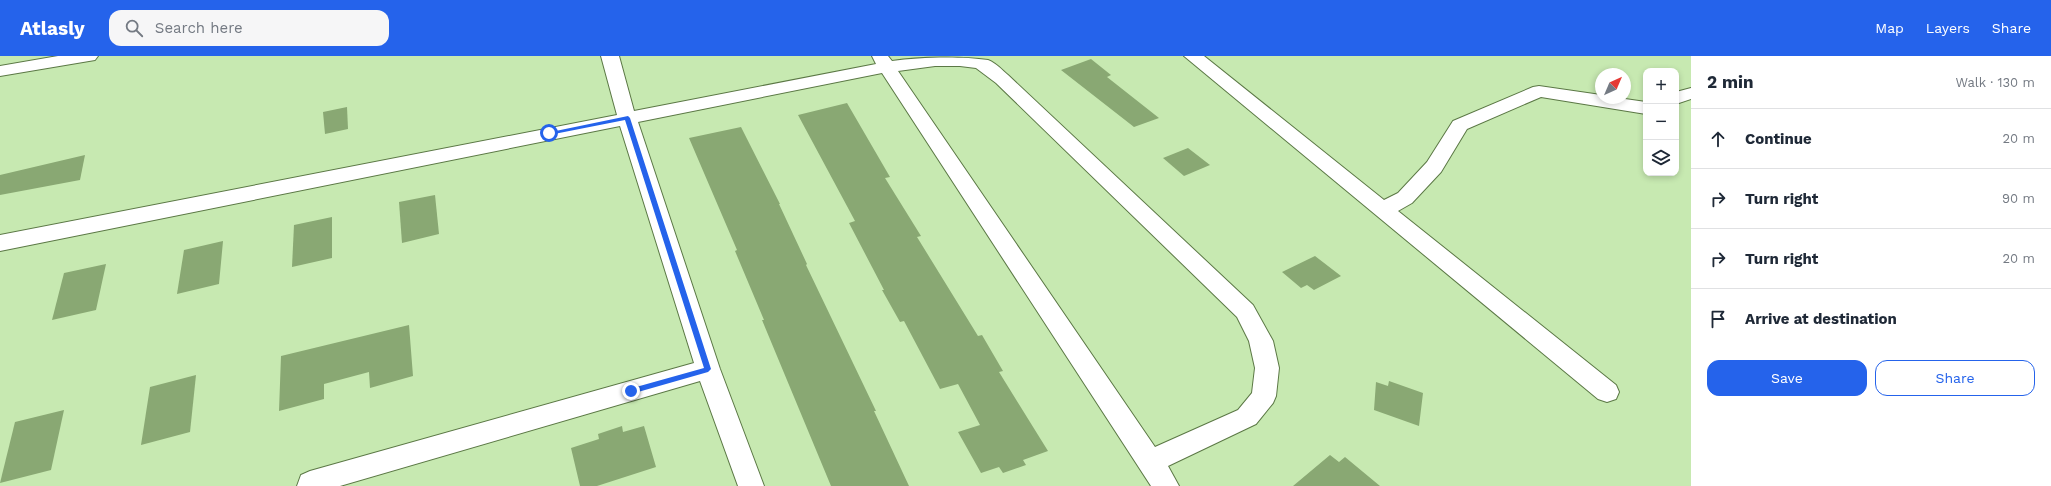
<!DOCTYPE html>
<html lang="en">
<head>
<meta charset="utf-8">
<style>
	:root { --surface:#fff; --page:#f6f6f7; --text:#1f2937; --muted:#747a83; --line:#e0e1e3; --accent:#2563eb }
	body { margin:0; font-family:"Work Sans",sans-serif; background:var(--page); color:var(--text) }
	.controls { position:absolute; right:12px; top:12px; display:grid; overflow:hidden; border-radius:8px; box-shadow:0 2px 6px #0003 }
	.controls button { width:36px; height:36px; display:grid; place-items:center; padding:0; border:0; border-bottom:1px solid var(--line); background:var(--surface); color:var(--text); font:20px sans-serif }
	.compass { position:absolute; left:1595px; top:12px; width:36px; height:36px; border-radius:50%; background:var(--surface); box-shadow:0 2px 6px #0003; rotate:44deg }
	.stop { position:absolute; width:12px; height:12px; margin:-9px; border:3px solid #2563eb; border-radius:50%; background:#fff }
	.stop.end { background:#2563eb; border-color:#fff; box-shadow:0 1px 4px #0008 }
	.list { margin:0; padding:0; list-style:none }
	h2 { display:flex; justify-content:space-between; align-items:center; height:52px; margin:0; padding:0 16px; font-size:17px }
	h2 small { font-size:13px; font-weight:400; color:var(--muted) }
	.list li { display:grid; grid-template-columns:26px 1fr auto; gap:12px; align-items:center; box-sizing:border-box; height:60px; padding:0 16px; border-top:1px solid var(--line) }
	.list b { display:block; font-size:15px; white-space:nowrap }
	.list em { font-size:13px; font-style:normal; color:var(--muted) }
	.actions { display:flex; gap:8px; padding:12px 16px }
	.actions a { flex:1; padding:9px 0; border:1px solid var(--accent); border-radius:12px; text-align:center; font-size:14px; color:var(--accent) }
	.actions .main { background:var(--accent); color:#fff }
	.icon { flex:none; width:22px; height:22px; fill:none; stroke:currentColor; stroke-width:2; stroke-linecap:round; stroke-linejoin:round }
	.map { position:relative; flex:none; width:1691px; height:430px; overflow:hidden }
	header { display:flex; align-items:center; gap:24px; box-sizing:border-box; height:56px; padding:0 20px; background:var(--accent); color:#fff }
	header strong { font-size:19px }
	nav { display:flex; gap:22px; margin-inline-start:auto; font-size:14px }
	.search { width:280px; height:36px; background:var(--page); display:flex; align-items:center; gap:10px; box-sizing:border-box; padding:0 14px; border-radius:12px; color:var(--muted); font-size:15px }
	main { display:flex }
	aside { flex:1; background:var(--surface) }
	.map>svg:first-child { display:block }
	.building { fill:#89a873 }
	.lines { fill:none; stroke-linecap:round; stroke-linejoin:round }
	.street-casing { stroke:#5b7845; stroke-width:2 }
	.street { fill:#fff; fill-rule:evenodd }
	.route { fill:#2563eb }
</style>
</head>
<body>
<header>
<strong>Atlasly</strong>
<div class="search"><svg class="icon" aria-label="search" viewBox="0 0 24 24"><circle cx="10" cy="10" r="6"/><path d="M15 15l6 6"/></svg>Search here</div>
<nav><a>Map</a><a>Layers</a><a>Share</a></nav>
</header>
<main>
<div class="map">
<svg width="1691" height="430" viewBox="0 0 1691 430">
	<rect width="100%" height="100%" fill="#c7e9b1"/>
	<!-- building -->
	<g class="building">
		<path d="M1091,3L1111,19L1107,21L1159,62L1134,71L1061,14Z"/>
		<path d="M847,47L890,121L885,122L921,180L917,181L978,280L982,279L1003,315L999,316L1048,395L1023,404L1026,409L1003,417L999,411L981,417L958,376L980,369L958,328L940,333L904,265L900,266L882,234H884L849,167L855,165L798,59Z"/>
		<path d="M347,51L348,73L325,78L323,56Z"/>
		<path d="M741,71L780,148H779L807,208L806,209L876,355H874L909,430H831L762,264H764L735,195L737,194L689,82Z"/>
		<path d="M1188,92L1210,109L1184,120L1163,102Z"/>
		<path d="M85,99L80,124L0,139V119Z"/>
		<path d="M435,139L439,178L402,187L399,146Z"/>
		<path d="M332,161V202L292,211L294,169Z"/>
		<path d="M223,185L219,228L177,238L184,194Z"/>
		<path d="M1315,200L1341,220L1314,234L1307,229L1301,232L1282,216Z"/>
		<path d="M106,208L96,254L52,264L64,217Z"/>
		<path d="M409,269L413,320L370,332L369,316L324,328V343L279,355L281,300Z"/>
		<path d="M196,319L190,376L141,389L150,331Z"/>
		<path d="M1389,325L1423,337L1419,370L1374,354L1376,326L1388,330Z"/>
		<path d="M64,354L51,414L0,427L15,366Z"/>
		<path d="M622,370L623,376L644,370L656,411L597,430H580L571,392L599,383L598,378Z"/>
		<path d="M1330,399L1339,406L1345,401L1380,430H1293Z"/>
	</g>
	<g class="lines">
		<!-- street casing -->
		<g class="street-casing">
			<g id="street">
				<path d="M58,0H98L95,4L89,5L0,20V10Z"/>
				<path d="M601,0H619L634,55L876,8L872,0H888L892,5C920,1 961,0 988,4C996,7 1002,14 1008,19L1253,249L1273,285L1279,312L1276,340L1273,347L1256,368L1168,410L1179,430H1151L882,17L638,66L720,313L764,430H738L700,325L340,430H297L301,419L310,415L694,307L620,70L0,195V179L617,59ZM935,10H960L976,12L996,27L1237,261L1249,285L1255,312L1252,337L1238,354L1155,391L898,15Z"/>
				<path d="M1184,0H1204L1384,144L1398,137L1427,106L1453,65L1533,31L1539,30L1601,39V42H1618L1646,46V58L1541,41L1467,73L1441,116L1412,147L1398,155L1616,329L1619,336L1616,343L1607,346L1598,343Z"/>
				<path d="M1691,32V43L1676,48V36Z"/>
			</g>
		</g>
		<!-- street -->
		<use href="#street" class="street"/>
	</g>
	<!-- route -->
	<path class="route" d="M628,60L630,62L711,313L708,316L631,338L629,337V333L704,312L625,64L549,79L546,77Z"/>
</svg>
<div class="controls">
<button>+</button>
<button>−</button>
<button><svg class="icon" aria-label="layers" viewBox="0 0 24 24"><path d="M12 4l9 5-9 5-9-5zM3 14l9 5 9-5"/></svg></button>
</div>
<svg class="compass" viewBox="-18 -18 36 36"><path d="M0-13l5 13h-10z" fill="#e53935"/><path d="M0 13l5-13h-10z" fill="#747a83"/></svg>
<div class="stop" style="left:549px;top:77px"></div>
<div class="stop end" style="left:631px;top:335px"></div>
</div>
<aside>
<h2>2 min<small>Walk · 130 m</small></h2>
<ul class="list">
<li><svg class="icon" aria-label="ahead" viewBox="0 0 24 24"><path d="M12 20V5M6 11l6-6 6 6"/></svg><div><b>Continue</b></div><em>20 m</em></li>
<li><svg class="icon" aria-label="right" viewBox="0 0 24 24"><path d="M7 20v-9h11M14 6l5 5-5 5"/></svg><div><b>Turn right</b></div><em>90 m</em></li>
<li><svg class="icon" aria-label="right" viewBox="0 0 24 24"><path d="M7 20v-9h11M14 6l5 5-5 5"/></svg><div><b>Turn right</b></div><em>20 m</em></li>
<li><svg class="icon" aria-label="arrive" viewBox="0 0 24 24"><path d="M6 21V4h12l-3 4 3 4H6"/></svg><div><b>Arrive at destination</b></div></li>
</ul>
<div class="actions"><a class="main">Save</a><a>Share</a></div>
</aside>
</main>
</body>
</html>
